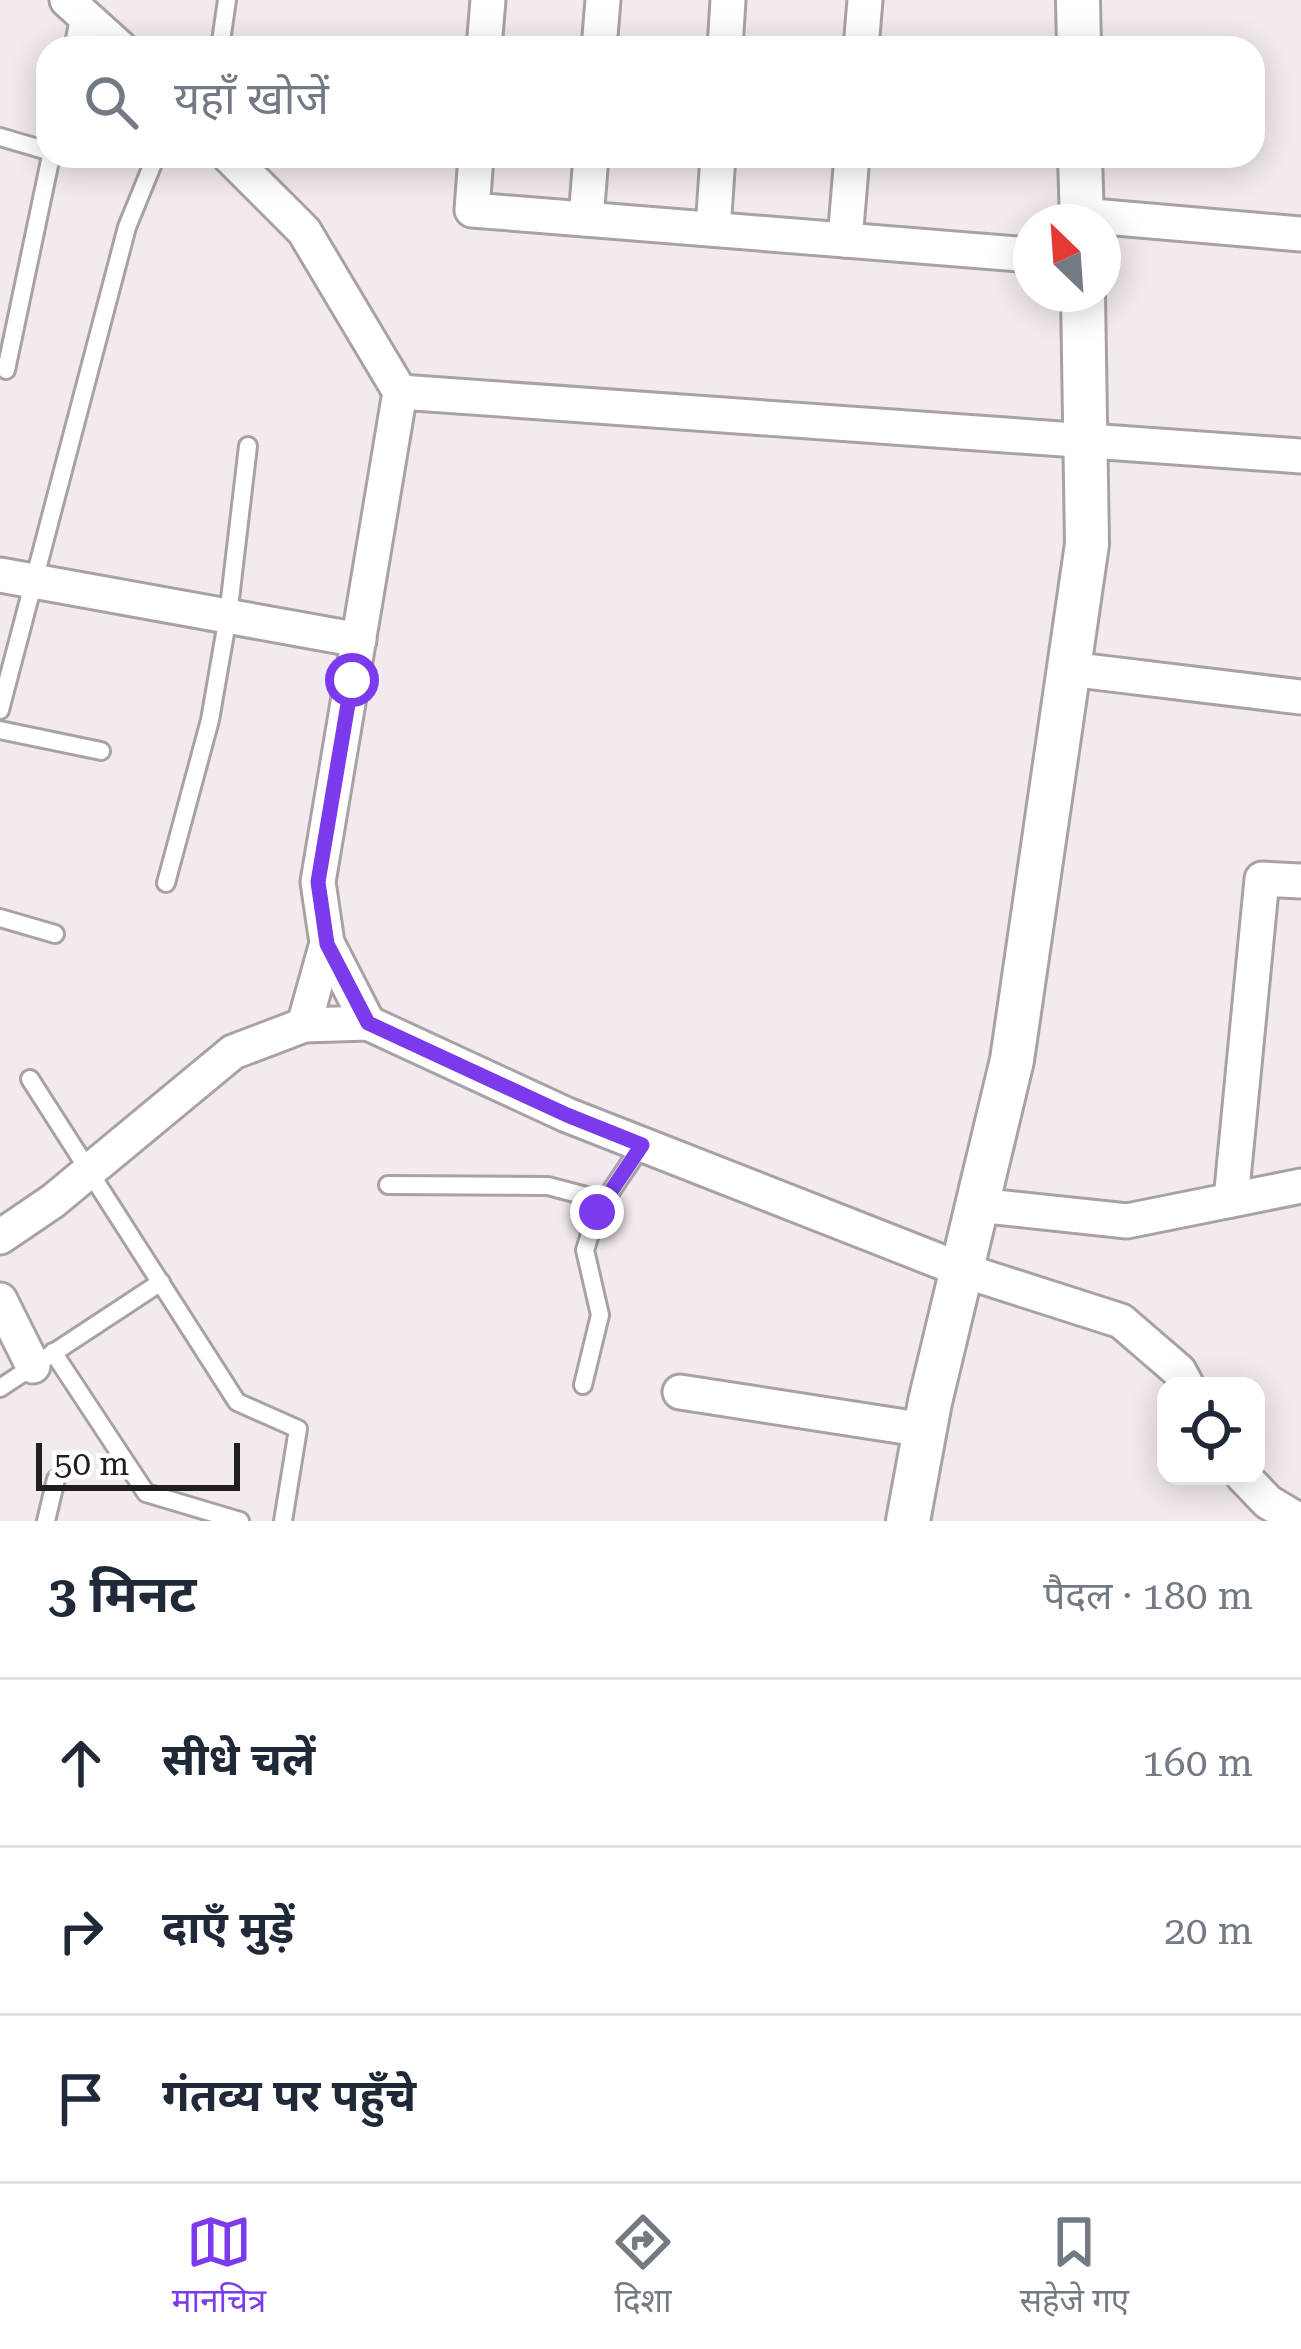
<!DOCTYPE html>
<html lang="hi">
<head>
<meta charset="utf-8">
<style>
	:root { --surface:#fff; --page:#f6f6f7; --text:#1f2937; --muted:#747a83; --line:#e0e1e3; --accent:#7c3aed }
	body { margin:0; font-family:"Roboto Serif","Noto Sans Devanagari",serif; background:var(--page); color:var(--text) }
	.controls { position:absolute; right:36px; bottom:36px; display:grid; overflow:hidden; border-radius:24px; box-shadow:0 6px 30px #0003 }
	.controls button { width:108px; height:108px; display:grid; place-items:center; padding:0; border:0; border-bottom:3px solid var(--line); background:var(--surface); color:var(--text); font:60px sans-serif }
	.compass { position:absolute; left:1013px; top:204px; width:108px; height:108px; border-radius:50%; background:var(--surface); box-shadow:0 6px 30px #0003; rotate:335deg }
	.scale { position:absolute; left:36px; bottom:30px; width:204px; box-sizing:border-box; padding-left:12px; border:6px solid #211e20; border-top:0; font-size:33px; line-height:42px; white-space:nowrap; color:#211e20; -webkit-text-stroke:9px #fff; paint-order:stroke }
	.stop { position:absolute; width:36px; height:36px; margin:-27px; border:9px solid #7c3aed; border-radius:50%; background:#fff }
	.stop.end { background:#7c3aed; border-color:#fff; box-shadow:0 3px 12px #0008 }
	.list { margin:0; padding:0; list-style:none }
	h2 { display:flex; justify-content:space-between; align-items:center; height:156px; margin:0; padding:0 48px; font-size:51px }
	h2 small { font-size:39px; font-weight:400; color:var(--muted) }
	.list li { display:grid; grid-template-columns:78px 1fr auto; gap:36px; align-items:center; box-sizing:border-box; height:168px; padding:0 48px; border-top:3px solid var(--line) }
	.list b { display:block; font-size:45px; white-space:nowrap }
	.list em { font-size:39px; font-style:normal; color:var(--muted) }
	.icon { flex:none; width:66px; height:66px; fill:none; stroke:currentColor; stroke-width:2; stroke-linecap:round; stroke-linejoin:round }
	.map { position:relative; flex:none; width:1301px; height:1521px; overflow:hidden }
	.search { position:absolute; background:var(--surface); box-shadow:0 6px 30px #0003; left:36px; right:36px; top:36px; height:132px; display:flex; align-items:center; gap:30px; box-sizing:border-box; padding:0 42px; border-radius:36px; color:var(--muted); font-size:45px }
	.sheet { height:660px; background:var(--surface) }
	nav { display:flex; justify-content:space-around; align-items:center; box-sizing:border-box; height:168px; border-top:3px solid var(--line); background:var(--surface); font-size:33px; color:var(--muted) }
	nav a { display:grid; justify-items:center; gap:6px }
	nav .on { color:var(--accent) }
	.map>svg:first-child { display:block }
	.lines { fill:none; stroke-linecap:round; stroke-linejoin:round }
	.service-casing { stroke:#a8a1a5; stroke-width:22 }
	.minor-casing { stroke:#a8a1a5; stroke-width:39 }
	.tertiary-casing { stroke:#a8a1a5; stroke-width:48 }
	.service { stroke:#fff; stroke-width:16 }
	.minor { stroke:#fff; stroke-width:33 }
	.tertiary { stroke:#fff; stroke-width:42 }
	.route { stroke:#7c3aed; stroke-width:15 }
</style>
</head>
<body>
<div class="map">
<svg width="1301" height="1521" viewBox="0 0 1301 1521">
	<rect width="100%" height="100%" fill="#f2eaee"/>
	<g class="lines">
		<!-- service casing -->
		<g class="service-casing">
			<g id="service">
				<path d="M73,48L80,14"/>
				<path d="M220,48L227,0"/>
				<path d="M0,137L48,151"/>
				<path d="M6,370L51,156"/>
				<path d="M0,710L127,227L156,156"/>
				<path d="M0,730L101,751"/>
				<path d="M166,883L210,720L228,616L248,446"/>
				<path d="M0,918L55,934"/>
				<path d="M30,1079L237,1402L298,1429L283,1521"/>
				<path d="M388,1185L548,1186L605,1201"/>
				<path d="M53,1352L146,1493L240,1521"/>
				<path d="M583,1385L600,1315L585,1250L597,1212L642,1145"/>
				<path d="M0,1388L161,1282"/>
				<path d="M46,1521L56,1479"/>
			</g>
		</g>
		<!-- minor casing -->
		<g class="minor-casing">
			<g id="minor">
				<path d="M67,0L120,48"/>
				<path d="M484,48L488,0"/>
				<path d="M599,48L603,0"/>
				<path d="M725,48L728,0"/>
				<path d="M861,48L865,0"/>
				<path d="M229,156L304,231L400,392L318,882L327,943L368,1023"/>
				<path d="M476,156L472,210L1031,255"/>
				<path d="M1081,215L1301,234"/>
				<path d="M586,219L591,156"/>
				<path d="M713,229L718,156"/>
				<path d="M845,240L852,156"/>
				<path d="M400,392L1301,456"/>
				<path d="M0,575L359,640"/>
				<path d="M1069,669L1301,697"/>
				<path d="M304,1025L327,943"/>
				<path d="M1231,1200L1262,879L1301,881"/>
				<path d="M977,1205L1127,1221L1301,1186"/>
				<path d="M0,1237L53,1201L233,1052L304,1025L368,1023L567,1115L962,1270L1121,1321L1179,1371L1187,1386"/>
				<path d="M0,1300L33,1366"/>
				<path d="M680,1392L925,1430"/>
				<path d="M1243,1476L1268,1502L1300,1521"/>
			</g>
		</g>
		<!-- tertiary casing -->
		<g class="tertiary-casing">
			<g id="tertiary">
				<path d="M1078,0L1079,48"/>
				<path d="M1080,156L1082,222"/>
				<path d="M908,1521L930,1402L1012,1060L1087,544L1083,294"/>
			</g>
		</g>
		<!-- service -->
		<use href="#service" class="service"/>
		<!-- minor -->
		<use href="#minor" class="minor"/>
		<!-- tertiary -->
		<use href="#tertiary" class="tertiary"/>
	</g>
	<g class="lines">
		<!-- route -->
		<path class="route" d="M352,680L318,882L327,944L368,1023L567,1115L642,1145L597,1212"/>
	</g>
</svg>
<div class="controls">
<button><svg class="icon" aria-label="locate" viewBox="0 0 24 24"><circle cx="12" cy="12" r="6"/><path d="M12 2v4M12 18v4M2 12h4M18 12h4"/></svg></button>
</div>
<svg class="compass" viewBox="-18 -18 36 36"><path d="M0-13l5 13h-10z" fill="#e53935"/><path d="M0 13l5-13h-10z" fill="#747a83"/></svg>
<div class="scale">50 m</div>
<div class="stop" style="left:352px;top:680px"></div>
<div class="stop end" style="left:597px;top:1212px"></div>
<div class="search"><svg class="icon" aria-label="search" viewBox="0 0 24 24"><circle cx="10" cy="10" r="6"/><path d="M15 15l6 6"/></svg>यहाँ खोजें</div>
</div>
<section class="sheet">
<h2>3 मिनट<small>पैदल · 180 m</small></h2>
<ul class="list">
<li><svg class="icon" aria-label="ahead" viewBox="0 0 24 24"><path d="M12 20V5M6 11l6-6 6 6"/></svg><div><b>सीधे चलें</b></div><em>160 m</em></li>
<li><svg class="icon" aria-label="right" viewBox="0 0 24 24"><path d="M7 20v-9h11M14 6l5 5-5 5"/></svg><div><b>दाएँ मुड़ें</b></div><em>20 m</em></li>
<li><svg class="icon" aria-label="arrive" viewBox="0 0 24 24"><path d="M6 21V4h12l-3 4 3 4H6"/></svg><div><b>गंतव्य पर पहुँचे</b></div></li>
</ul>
</section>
<nav>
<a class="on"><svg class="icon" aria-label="map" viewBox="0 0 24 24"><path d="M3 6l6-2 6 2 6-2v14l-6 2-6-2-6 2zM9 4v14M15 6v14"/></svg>मानचित्र</a>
<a><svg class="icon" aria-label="directions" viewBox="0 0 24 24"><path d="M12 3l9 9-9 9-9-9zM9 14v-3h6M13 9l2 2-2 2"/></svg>दिशा</a>
<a><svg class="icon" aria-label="saved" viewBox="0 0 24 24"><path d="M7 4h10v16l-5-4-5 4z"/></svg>सहेजे गए</a>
</nav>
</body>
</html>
